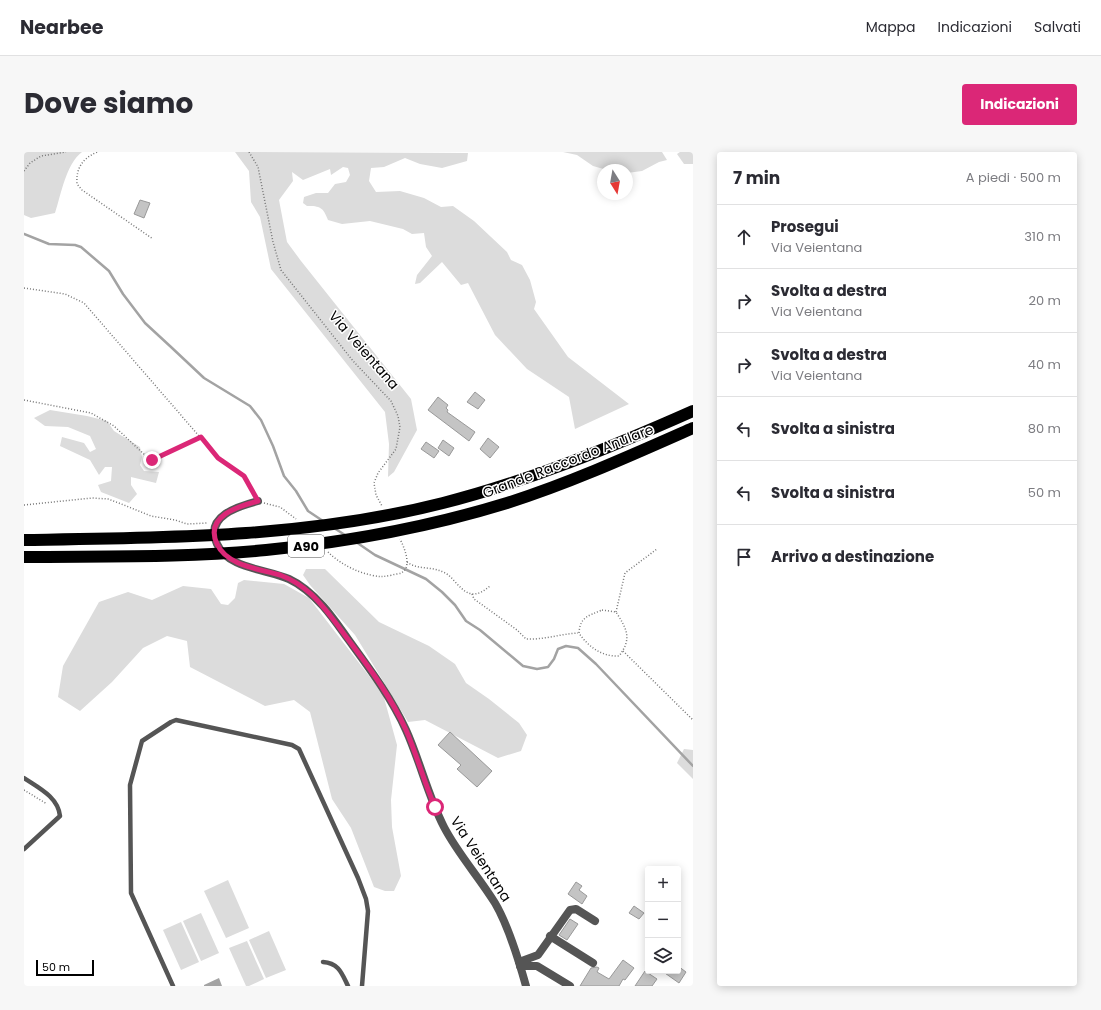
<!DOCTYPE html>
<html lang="it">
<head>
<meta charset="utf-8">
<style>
	:root { --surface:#fff; --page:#f7f7f7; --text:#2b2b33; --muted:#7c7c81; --line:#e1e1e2; --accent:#db2777 }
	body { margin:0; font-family:Poppins,sans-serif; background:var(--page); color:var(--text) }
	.controls { position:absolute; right:12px; bottom:12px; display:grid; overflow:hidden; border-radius:4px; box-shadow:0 2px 10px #0003 }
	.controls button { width:36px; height:36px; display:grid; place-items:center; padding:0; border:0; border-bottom:1px solid var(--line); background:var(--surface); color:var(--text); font:20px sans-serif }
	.compass { position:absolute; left:573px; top:12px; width:36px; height:36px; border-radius:50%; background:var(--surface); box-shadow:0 2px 10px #0003; rotate:169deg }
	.scale { position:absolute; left:12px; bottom:10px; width:58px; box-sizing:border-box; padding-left:4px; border:2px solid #000; border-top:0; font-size:11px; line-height:14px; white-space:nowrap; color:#000; -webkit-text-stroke:3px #fff; paint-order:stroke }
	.stop { position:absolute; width:12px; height:12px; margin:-9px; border:3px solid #db2777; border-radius:50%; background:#fff }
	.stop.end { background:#db2777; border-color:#fff; box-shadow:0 1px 4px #0008 }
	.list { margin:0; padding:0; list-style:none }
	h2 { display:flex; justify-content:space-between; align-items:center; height:52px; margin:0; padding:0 16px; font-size:17px }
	h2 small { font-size:13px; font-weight:400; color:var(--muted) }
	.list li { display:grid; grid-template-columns:26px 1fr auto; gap:12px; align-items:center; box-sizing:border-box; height:64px; padding:0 16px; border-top:1px solid var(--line) }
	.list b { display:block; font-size:15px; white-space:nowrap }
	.list p { margin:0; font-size:13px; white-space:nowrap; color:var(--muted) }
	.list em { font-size:13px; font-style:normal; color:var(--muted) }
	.icon { flex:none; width:22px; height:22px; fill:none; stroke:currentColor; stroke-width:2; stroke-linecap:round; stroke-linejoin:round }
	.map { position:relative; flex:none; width:669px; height:834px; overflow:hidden; border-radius:4px }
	header { display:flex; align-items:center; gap:24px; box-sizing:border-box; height:56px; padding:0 20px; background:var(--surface); border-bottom:1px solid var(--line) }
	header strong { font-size:19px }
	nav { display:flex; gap:22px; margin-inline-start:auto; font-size:14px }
	.intro { display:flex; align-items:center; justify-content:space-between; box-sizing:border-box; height:96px; padding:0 24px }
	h1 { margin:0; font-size:28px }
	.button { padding:10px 18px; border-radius:4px; background:var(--accent); color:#fff; font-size:14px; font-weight:700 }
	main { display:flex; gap:24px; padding:0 24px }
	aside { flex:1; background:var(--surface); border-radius:4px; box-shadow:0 2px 10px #0003 }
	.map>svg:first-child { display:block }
	.green { fill:#dcdcdc }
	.water { fill:#a3a3a3 }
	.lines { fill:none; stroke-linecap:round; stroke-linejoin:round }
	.stream { stroke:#a3a3a3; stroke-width:2.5 }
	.building { fill:#c4c4c4; stroke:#999 }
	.path { stroke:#777; stroke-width:1.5; stroke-dasharray:1 2; stroke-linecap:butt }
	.service { stroke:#555; stroke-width:4.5 }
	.minor { stroke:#555; stroke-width:8 }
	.motorway { stroke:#000; stroke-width:12 }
	.route { stroke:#db2777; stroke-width:5 }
	.labels { text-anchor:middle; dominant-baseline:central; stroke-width:3; stroke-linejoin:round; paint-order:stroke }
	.shield { fill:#fff; stroke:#4c4c4c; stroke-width:1 }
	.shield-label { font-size:13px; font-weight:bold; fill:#000 }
	.street-label { font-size:14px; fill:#000; stroke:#fff }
</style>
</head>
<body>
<header>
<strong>Nearbee</strong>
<nav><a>Mappa</a><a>Indicazioni</a><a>Salvati</a></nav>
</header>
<div class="intro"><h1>Dove siamo</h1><a class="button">Indicazioni</a></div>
<main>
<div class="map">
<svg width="669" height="834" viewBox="0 0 669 834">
	<rect width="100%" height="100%" fill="#fff"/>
	<!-- green -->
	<g class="green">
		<path d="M0,0H58C42,12 37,43 31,61L7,66L0,63Z"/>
		<path d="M211,0L444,1L443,9L418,16L396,12L381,6L360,15L347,16L345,29L352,40L376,39L400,46L417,55L429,54L450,69L483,100L487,108L498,113L506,128L512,150L510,157L544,205L605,252L551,277L545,245L503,217L471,183L444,131L437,133L418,110L396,131L391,132L393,123L408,104L402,95L400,81L388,82L379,77L346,69L318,72L304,68C299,55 296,54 283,54L279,51L280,45L292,41H304L311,32L322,30L326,23L324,16L319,15L307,23L306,17L279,28L268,20L269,29L255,48L263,90L277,109L387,247L393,278L370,320L364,325L365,292L361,260L247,117L236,65L227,50L225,19Z"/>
		<path d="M539,0H638L643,8L635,10L618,19L603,21V18H583L569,14L553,3Z"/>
		<path d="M656,0H669V12H660L653,2Z"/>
		<path d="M26,258L63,264L83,269L90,279L116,295L118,305L116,313L120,319L135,320L132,331L107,325V333L113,342L105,351L77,340L74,333L87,329L88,315H81L75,323L66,308L36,294L38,285L60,291L66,300L72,297L66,284L44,275L21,274L10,266Z"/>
		<path d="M282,417H301L355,470L405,494L431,512L442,531L465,547L495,571L503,583L497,599L474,606L401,568L384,570L331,483L286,433L279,423Z"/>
		<path d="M220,428L260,432L285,446L359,542L373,593L367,648L368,675L377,724L370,739H361L350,735L327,676L308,647L286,560L270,548L241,554L166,515L163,489L143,484L119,496L88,530L56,559L34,545L39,514L75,450L104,440L128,448L159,434L187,437L197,452L204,453L211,446L214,431Z"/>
		<path d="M660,597L669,598V627L653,611Z"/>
		<path d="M204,728L225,776L202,786L180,739Z"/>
		<path d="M177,761L195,801L177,809L159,769Z"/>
		<path d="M157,770L175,810L157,818L139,778Z"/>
		<path d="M245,779L262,818L242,826L225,788Z"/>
		<path d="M223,789L240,827L225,834H222L205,796Z"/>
	</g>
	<!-- water -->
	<path class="water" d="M195,826L198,834H180V833Z"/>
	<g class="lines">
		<!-- stream -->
		<g class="stream">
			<path d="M0,82L25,92L51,93L57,95L85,119L99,142L121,171L147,195L180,226L226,254L237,268L249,294L260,324L272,339L284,359L299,369"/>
			<path d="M310,376L321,383"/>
			<path d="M332,390L351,403L402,427L418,440L431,453L442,469L456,478L499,514L513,517L524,515L530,507L534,497L542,494L554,496L572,512L669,614"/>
		</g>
	</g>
	<!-- building -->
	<g class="building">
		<path d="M116,48L126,51L120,66L110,62Z"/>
		<path d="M451,240L461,248L454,257L443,250Z"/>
		<path d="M414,245L424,253L422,256L424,258L423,260L451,280L445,289L404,258Z"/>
		<path d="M464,286L475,295L466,306L456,297Z"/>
		<path d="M419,288L430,296L425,304L414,296Z"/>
		<path d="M402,290L415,299L410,306L397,297Z"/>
		<path d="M426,580L468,619L453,635L433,617L437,613L414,593Z"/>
		<path d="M552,730L558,734L555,738L563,744L558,752L544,742Z"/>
		<path d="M610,754L620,761L615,767L605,761Z"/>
		<path d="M546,767L554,772L543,788L535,783Z"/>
		<path d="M599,808L610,816L601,828L599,827L595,834H556L567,816L573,815L575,816L573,820L585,827Z"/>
		<path d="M654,814L662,820L655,831L638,819H654Z"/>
		<path d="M621,819L633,827L628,834H611Z"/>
	</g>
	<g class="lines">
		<!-- path -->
		<g class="path">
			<path d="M73,0C58,7 52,16 53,32L58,38L129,87"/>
			<path d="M225,0L234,15L249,90L257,118L329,209L367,249L374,264L376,275L372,297L354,321L350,331L352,343L358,354"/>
			<path d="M0,19L6,11L17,4L42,0"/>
			<path d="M0,136L41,142L60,151L194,306L220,324L230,343"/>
			<path d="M0,248L67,261L90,274L123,305L128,309L177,285"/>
			<path d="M240,351L256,355L272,367"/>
			<path d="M0,353L68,346L84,347L100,353L127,364L151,368L163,372L183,371"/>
			<path d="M304,400C315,411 332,420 347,423C355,425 360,425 368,423C371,422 375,422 377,421C389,415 380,395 376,387"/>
			<path d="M383,410C393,418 407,414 419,420C430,424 436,441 449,442C456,442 461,438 466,434"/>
			<path d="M448,442L450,447L493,478L502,487C519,488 536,482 554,481"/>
			<path d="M578,458L592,460C602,476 609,486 595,504C579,505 564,495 555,481C556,465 564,464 578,458Z"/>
			<path d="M592,460L601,421L633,397"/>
			<path d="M599,499L669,568"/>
			<path d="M0,638L23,652"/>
		</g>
		<!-- service -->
		<g class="service">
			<path d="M0,626C15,636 34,645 36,664L0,697"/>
			<path d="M299,810C315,811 318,822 324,834"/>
			<path d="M149,834L107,741L106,633L118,589L147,570L152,568L268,593L275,597L334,726L342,747L344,759L338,834"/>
		</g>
		<!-- minor -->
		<g class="minor">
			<path d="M234,349C215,354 180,364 193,392C204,417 243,417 265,427C278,433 289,443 299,454C308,464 316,476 324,487C345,516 367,545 382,578C396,609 404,644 420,675C434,702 455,725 471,751C484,773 495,809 502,834"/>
			<path d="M526,784L569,811"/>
			<path d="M495,810L514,803L546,758L552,757L571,769"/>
			<path d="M496,814H513L546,834"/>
		</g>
		<!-- motorway -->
		<g class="motorway">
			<path d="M0,388C140,386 282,386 419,351C505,329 588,295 669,259"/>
			<path d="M0,405C80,404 162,406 242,398C323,390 405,375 483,351C546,331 608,303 669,276"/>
		</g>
	</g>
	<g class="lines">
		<!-- route -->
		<path class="route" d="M128,308L177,285L194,306L220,324L234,349C215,354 180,364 193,392C203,414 236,417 256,423C267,427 278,434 287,442C301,455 312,471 323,486C345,515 367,545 382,578C393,603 400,630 411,655"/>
	</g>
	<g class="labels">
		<!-- shield labels -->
		<rect class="shield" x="264" y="383" width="36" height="22" rx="3"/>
		<g class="shield-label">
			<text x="282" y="394">A90</text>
		</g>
		<!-- street labels -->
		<g class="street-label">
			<text transform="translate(340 198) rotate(49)">Via Veientana</text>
			<text transform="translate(544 309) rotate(-21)">Grande Raccordo Anulare</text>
			<text transform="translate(457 707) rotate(57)">Via Veientana</text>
		</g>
	</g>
</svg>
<div class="controls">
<button>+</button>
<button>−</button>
<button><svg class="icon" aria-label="layers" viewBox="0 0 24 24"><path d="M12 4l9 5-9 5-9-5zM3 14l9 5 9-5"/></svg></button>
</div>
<svg class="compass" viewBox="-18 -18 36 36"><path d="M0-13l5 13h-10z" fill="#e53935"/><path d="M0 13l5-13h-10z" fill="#7c7c81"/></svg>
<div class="scale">50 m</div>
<div class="stop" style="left:411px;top:655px"></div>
<div class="stop end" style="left:128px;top:308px"></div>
</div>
<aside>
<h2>7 min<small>A piedi · 500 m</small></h2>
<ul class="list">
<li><svg class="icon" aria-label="ahead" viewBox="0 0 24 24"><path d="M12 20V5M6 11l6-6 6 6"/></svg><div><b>Prosegui</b><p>Via Veientana</p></div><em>310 m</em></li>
<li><svg class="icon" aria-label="right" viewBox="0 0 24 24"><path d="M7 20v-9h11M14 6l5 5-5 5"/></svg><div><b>Svolta a destra</b><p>Via Veientana</p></div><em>20 m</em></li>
<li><svg class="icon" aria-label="right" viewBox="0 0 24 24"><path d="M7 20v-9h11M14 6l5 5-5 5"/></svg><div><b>Svolta a destra</b><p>Via Veientana</p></div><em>40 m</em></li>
<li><svg class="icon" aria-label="left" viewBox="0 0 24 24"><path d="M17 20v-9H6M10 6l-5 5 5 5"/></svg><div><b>Svolta a sinistra</b></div><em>80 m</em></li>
<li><svg class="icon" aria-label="left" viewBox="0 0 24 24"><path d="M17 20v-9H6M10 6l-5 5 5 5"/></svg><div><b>Svolta a sinistra</b></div><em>50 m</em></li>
<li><svg class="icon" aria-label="arrive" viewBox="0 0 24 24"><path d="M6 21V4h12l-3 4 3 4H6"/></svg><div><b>Arrivo a destinazione</b></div></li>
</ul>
</aside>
</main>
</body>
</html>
